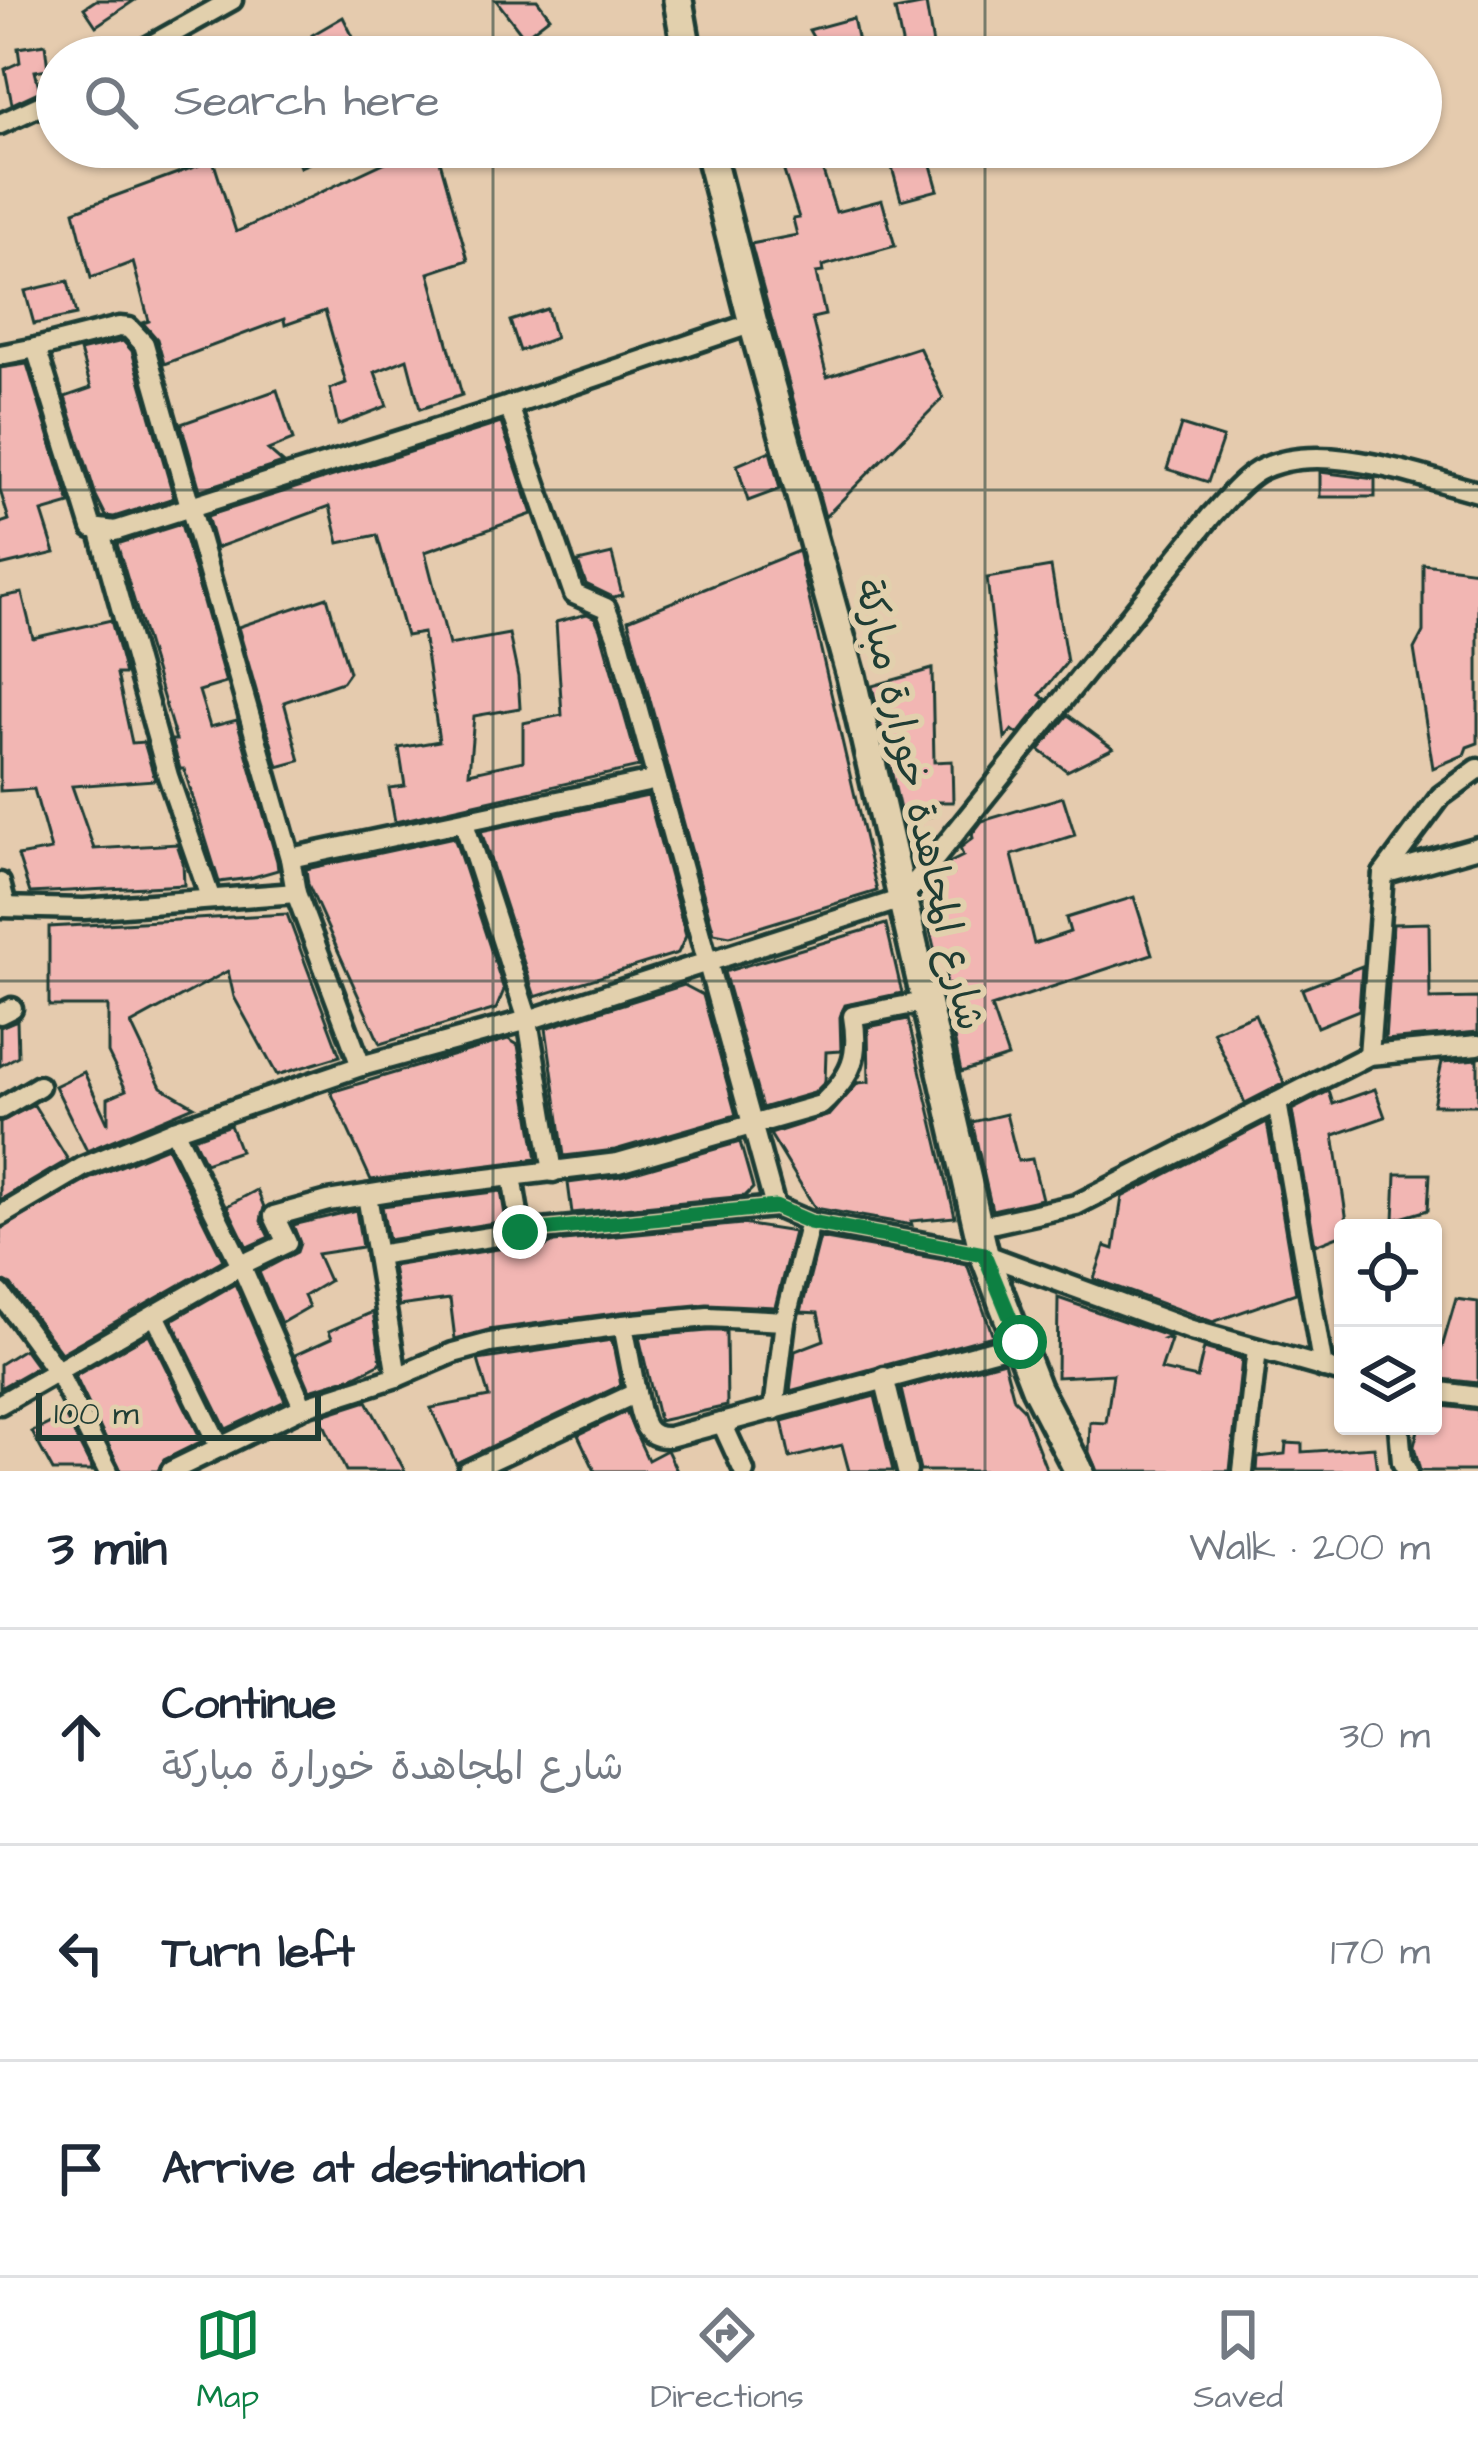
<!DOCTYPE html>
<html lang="en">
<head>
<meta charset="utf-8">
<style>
	:root { --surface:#fff; --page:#f6f6f7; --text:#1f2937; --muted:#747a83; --line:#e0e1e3; --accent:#0b8043 }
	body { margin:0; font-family:"Architects Daughter","Playpen Sans Arabic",sans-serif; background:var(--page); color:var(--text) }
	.controls { position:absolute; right:36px; bottom:36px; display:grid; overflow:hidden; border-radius:12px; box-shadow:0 3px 9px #0004 }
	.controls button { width:108px; height:108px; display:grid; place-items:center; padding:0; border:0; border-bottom:3px solid var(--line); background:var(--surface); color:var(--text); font:60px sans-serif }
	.scale { position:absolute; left:36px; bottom:30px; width:285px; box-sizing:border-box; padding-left:12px; border:6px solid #1f3d34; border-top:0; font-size:33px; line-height:42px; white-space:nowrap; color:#1f3d34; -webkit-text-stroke:9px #e2d0ad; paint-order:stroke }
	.stop { position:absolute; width:36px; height:36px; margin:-27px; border:9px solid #0b8043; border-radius:50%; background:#fff }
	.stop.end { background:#0b8043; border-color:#fff; box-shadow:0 3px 12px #0008 }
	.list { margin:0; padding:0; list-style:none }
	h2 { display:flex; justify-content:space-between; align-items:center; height:156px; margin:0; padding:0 48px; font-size:51px }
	h2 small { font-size:39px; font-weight:400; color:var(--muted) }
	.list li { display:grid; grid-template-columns:78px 1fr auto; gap:36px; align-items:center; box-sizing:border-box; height:216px; padding:0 48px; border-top:3px solid var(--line) }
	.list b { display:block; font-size:45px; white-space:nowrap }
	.list p { margin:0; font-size:39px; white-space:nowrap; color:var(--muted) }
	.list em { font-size:39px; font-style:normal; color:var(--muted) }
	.icon { flex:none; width:66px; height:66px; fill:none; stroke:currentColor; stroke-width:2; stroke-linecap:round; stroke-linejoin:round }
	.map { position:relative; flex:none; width:1478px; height:1471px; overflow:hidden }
	.search { position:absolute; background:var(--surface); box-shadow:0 3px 9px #0004; left:36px; right:36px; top:36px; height:132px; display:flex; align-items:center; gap:30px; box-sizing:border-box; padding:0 42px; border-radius:66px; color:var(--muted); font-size:45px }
	.sheet { height:804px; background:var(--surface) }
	nav { display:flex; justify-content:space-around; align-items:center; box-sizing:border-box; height:168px; border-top:3px solid var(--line); background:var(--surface); font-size:33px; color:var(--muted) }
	nav a { display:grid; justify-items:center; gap:6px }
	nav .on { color:var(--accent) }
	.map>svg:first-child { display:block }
	.building { fill:#f2b6b3; stroke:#1f3d34; stroke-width:3 }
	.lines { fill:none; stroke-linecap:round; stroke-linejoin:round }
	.street-casing { stroke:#1f3d34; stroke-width:27 }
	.secondary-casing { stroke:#1f3d34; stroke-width:36 }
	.street { stroke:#e2d0ad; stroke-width:18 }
	.secondary { stroke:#e2d0ad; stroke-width:27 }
	.route { stroke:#0b8043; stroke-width:15 }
	.grid { fill:none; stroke:#1f3d34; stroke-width:3; stroke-opacity:0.55 }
	.labels { text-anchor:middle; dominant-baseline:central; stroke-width:12; stroke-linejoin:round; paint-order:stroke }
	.street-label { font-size:39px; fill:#1f3d34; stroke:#e2d0ad }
</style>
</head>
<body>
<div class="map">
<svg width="1478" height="1471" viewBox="0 0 1478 1471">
	<rect width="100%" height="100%" fill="#e5cbae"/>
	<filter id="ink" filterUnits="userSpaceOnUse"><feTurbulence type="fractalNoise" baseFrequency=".00833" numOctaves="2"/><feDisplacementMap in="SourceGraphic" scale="24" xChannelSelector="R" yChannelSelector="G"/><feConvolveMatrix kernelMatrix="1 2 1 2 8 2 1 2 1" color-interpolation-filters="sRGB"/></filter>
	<g filter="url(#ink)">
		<!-- building -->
		<g class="building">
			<path d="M96,0H135L96,26L84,8Z"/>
			<path d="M496,0H537L550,17L524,37Z"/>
			<path d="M926,4L935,57H905L895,10Z"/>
			<path d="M343,17L353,37L347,39L352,50L336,57H322L312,35Z"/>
			<path d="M853,18L861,57H824L809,30Z"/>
			<path d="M45,44L48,69L35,71L40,91L12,104L5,69L20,62L18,48Z"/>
			<path d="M292,147H348L300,167Z"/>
			<path d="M418,147H436L468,260L429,273L462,395L420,409L407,359L375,372L387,406L338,425L330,389L346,383L325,311L285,325L284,319L164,364L157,339L143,323L149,321L133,262L91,278L74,211L213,160L236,232Z"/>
			<path d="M797,147H815L836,212L882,200L895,246L822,266L823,272L816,273L825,315L812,318L827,377L919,347L943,398L825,517L751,244L797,235L793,219L799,218L778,153Z"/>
			<path d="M926,147L938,190L901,200L889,157Z"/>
			<path d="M68,281L76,315L34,324L25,291Z"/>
			<path d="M547,309L555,338L520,351L510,321Z"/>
			<path d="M123,341L132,351L174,498L114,517L106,516L96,496L65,397L91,388L80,351Z"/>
			<path d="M27,364L70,504L42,512L55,553L0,566V523L9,520L0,490V368Z"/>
			<path d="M277,390L293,440L268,450L283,463L200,490L181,424Z"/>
			<path d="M501,423L532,514L425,552L449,645L509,634L518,677L520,708L474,716L469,773L523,761V723L562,715L556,622L587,614L595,618L600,629L639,767L395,822L389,788L405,786L399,748L439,741L423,633L406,636L377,535L339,543L330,506L216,548L207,516Z"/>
			<path d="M1181,425L1223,438L1208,482L1167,469Z"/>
			<path d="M770,451L780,489L748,501L737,465Z"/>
			<path d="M1320,472L1375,479V497H1320Z"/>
			<path d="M181,524L226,683L199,691L210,727L237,720L277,861L278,870L250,878L219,882L184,769H180L172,740H176L117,544Z"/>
			<path d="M798,551L877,891L730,936L714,933L628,620Z"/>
			<path d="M612,554L622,595L613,597L586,584L578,562Z"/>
			<path d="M1423,564L1478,571V743L1467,747L1464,755L1433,768L1414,649L1423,632Z"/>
			<path d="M1051,567L1067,662L1040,695L1046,699L1018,734L1012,730L1005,739L987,578Z"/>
			<path d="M22,593L33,638L111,620L125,674H117L132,743L144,742L155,780L72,786L94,849L177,844L183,862L184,885L30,893L18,856L51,850L34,789L0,791V597Z"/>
			<path d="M327,597L349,672L342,682L284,702L300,761L278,767L238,627Z"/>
			<path d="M932,669L934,762L952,761L953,802H935V815L903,823L872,686Z"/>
			<path d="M1068,715L1113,748L1067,771L1039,750Z"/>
			<path d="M648,796L686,936L678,953L535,997L481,831Z"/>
			<path d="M1063,797L1075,835L1012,855L1034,944L1070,932L1066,918L1134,897L1152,954L991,1007L1008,1057L961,1072L944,989L950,955L937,960L924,905L927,890L935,879L952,874L949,863L963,856L960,848L973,838L972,834L982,821Z"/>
			<path d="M454,837L504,990L496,1009L380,1044L308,884L306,869Z"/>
			<path d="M287,914L340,1056L277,1075L234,997L228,971L131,1024L161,1087L194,1106L87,1151L55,1086L84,1072L108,1124V1098L126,1090L108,1053V1006H49V927Z"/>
			<path d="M1429,923L1430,999L1478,998V1032L1385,1040L1393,924Z"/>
			<path d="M886,924L902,993L845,1005L840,1017L841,1051L826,1052L825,1082L814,1093L762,1108L724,972Z"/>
			<path d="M1362,966L1359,1010L1317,1027L1302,989Z"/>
			<path d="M684,985L703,995L736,1115L615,1150L564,1156L546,1028Z"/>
			<path d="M1255,1014L1284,1083L1245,1103L1213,1031Z"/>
			<path d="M908,1019L955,1217L911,1221L912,1225L815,1208L770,1134L830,1115L858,1083L869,1082L868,1027Z"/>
			<path d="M17,1020L18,1056L0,1066V1027Z"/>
			<path d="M508,1039L518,1045L537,1159L371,1180L331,1092Z"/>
			<path d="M1478,1059V1105H1433L1442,1062Z"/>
			<path d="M1375,1089L1385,1117L1334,1135L1348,1228H1343V1234L1315,1245L1292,1110L1329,1091L1333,1104Z"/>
			<path d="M34,1105L68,1160L0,1200V1122Z"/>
			<path d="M1006,1114L1018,1161L1032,1159L1042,1199L992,1210L972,1122Z"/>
			<path d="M1267,1122L1296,1293L1213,1322L1094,1279L1105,1246L1114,1249L1122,1197Z"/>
			<path d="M230,1125L240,1151L205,1163L193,1138Z"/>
			<path d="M740,1142L753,1188L745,1196L572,1213L568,1183L621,1176Z"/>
			<path d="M167,1147L223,1260L61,1353L11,1285L0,1280V1229L91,1178Z"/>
			<path d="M1396,1174H1430L1428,1210L1394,1220Z"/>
			<path d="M257,1190L264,1207L261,1221L269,1237L247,1247L227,1206Z"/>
			<path d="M501,1191L506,1221L388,1240L382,1206Z"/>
			<path d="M356,1210L362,1247L317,1254L329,1281L304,1296L309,1307L281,1323L259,1272L297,1252L300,1243L293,1225Z"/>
			<path d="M742,1224L794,1232L775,1307L707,1304L622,1312L488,1330L455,1339L450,1299L399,1306L392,1266L523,1245L537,1251L554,1242Z"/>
			<path d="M820,1238L967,1264L993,1336L790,1391L795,1351L824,1340L818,1313L801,1312Z"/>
			<path d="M235,1284L285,1401L226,1429L172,1320Z"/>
			<path d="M1058,1298L1170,1337L1165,1339L1171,1340L1161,1370L1197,1378L1204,1348L1242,1359L1230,1471H1097L1089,1452L1090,1422L1106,1423L1113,1374L1057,1377Z"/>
			<path d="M1456,1299L1478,1302V1383L1433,1378Z"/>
			<path d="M373,1312L381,1363L353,1377L310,1390L295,1355L332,1338L329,1331Z"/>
			<path d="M708,1331H726L727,1406L659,1421L639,1337Z"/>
			<path d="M149,1334L202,1441L164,1460L158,1471H121L75,1376Z"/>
			<path d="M612,1340L621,1385L456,1463L431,1408L489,1397L478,1360Z"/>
			<path d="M24,1349L37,1367L0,1388V1364Z"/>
			<path d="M1004,1361L1014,1399L1023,1408L1047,1471H920L901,1389Z"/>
			<path d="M875,1396L893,1471H849L842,1445L790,1458L782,1421Z"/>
			<path d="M367,1401L388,1440L405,1471H346L320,1416Z"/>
			<path d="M1433,1405L1478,1410V1471H1420L1414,1446L1419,1426H1433Z"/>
			<path d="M626,1412L648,1460L667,1450L677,1471H595L578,1435Z"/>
			<path d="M65,1416L93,1471H53L32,1432Z"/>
			<path d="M1286,1443L1302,1444V1452L1374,1447L1377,1471H1257L1258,1457L1285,1454Z"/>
		</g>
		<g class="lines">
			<!-- street casing -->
			<g class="street-casing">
				<g id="street">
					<path d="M130,57L232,0"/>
					<path d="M0,124L57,98"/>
					<path d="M753,323L509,406L574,594L606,608L619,641L775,1207"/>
					<path d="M36,348L119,327L129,328L144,344L290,858L296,893L361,1066"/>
					<path d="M0,355L36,348L92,528L115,531L509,406"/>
					<path d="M100,532L168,776L210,897"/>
					<path d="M464,823L528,1020L553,1172"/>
					<path d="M290,858L657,780"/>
					<path d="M1383,874L1478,847"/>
					<path d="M0,883L6,906"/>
					<path d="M0,907L84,909L296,893"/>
					<path d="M0,1014L12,1008"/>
					<path d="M1369,1055L1383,874L1441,796L1478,769"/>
					<path d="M1277,1102L1323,1368"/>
					<path d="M0,1109L39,1086"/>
					<path d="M174,1130L241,1265L303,1407"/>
					<path d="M512,1176L521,1232"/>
					<path d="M367,1195L397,1377"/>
					<path d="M0,1216L83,1167L174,1130L361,1066L528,1020L902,899L1211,516C1225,501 1240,482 1258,471C1318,438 1416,476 1478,492"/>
					<path d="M977,1227L1076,1205L1369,1055L1478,1045"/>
					<path d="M377,1255L521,1232L775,1207L810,1222L984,1254L1191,1330L1343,1373"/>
					<path d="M0,1293L57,1371L108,1471"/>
					<path d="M155,1315L220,1448"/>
					<path d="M884,1377L907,1471"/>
					<path d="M1433,1391L1478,1397"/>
					<path d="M636,1393L623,1325L708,1317L785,1321"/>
					<path d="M0,1404L241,1265L287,1243L274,1216L328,1201L397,1190L618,1163L821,1105C852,1076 860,1057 853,1016L924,1002"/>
					<path d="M774,1410L785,1321L810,1222"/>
					<path d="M722,1423L744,1471"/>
					<path d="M1399,1426L1402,1462L1407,1471"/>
					<path d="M171,1471L303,1407L397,1377L453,1353L490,1343L623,1325"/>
					<path d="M468,1471L636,1393C641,1415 641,1439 669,1437L1020,1343"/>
					<path d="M1243,1471L1257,1350"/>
				</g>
			</g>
			<!-- secondary casing -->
			<g class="secondary-casing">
				<g id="secondary">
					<path d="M678,0L688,57"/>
					<path d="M708,147L753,323L851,676L984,1254L1036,1388L1079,1471"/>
				</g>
			</g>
			<!-- street -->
			<use href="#street" class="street"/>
			<!-- secondary -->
			<use href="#secondary" class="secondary"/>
		</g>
	</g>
	<g class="lines" filter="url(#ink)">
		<!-- route -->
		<path class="route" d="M520,1232L775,1207L810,1222L984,1254L1020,1342"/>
	</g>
	<!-- grid -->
	<path class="grid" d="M493,0V57M985,0V57M493,147V1471M985,147V1471M0,490H1478M0,981H1478"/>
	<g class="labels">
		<!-- street labels -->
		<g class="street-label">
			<text transform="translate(918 805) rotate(77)">شارع المجاهدة خورارة مباركة</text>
		</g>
	</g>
</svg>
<div class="controls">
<button><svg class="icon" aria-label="locate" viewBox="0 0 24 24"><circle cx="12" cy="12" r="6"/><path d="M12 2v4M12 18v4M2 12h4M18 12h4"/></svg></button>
<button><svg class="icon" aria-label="layers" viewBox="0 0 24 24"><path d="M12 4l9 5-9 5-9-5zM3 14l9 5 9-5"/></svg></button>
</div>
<div class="scale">100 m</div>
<div class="stop" style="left:1020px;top:1342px"></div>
<div class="stop end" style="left:520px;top:1232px"></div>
<div class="search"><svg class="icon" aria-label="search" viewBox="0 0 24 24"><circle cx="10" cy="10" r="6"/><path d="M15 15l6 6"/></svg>Search here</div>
</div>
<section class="sheet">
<h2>3 min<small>Walk · 200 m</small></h2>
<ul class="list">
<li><svg class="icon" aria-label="ahead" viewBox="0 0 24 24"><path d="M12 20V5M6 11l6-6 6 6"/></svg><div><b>Continue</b><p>شارع المجاهدة خورارة مباركة</p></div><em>30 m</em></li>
<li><svg class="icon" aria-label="left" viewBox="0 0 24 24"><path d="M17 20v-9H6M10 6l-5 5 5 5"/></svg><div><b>Turn left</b></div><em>170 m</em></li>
<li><svg class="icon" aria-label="arrive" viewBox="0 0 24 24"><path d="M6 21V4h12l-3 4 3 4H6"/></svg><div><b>Arrive at destination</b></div></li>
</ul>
</section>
<nav>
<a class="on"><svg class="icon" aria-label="map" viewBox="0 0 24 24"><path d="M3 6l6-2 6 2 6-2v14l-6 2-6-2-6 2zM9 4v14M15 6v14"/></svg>Map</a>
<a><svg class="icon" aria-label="directions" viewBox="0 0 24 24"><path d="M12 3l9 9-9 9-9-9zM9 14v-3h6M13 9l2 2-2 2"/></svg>Directions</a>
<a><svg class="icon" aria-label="saved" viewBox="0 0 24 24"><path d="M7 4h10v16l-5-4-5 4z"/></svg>Saved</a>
</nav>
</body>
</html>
